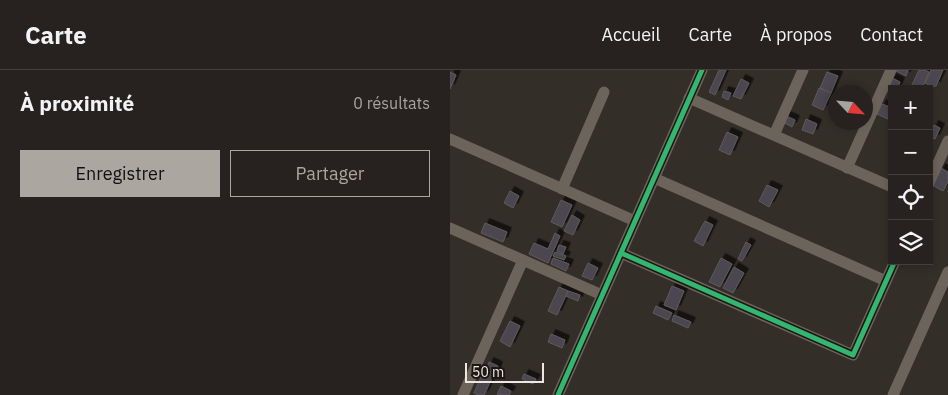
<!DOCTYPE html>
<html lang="fr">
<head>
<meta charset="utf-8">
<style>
	:root { --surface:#27221f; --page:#332f2c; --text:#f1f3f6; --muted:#a4a4a4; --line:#433f3d; --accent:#aca6a1 }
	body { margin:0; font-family:"IBM Plex Sans",sans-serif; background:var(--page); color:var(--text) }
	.controls { position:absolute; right:15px; top:15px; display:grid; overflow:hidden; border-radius:0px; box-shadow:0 2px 8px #0003 }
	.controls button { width:45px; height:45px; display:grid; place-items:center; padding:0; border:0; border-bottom:1px solid var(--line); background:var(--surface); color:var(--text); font:25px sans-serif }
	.compass { position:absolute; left:378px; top:15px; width:45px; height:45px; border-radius:50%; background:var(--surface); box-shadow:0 2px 8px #0003; rotate:116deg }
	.scale { position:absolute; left:15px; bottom:12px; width:79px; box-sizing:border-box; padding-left:5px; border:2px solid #ede6e1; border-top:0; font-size:14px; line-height:18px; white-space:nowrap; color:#ede6e1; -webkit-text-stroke:4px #1c1713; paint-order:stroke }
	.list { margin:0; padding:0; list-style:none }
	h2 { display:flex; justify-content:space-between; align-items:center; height:65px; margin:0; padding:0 20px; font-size:21px }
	h2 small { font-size:16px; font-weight:400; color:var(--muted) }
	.actions { display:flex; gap:10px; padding:15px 20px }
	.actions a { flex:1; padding:11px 0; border:1px solid var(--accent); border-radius:0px; text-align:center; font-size:18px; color:var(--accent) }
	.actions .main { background:var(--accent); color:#111 }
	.icon { flex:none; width:28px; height:28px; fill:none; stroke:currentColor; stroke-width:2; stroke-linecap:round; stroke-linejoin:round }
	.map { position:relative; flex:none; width:498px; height:325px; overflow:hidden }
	header { display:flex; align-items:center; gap:30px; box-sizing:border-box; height:70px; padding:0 25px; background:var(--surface); border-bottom:1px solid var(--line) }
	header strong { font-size:24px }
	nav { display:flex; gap:28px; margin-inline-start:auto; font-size:18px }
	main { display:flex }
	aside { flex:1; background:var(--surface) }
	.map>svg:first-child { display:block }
	.building { fill:#4c4651; stroke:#5d5a5a; filter:url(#shadow) }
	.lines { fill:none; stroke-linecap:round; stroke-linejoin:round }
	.street { stroke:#6c635b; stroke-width:11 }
	.cycleway-casing { stroke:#1c1713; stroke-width:8 }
	.cycleway { stroke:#33b770; stroke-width:5 }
</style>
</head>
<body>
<header>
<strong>Carte</strong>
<nav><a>Accueil</a><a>Carte</a><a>À propos</a><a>Contact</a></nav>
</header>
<main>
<aside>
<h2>À proximité<small>0 résultats</small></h2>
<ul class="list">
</ul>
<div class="actions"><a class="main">Enregistrer</a><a>Partager</a></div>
</aside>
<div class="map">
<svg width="498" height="325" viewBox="0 0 498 325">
	<defs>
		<filter id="shadow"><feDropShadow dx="4.5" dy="-4.5" stdDeviation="0" flood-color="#0009"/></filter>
	</defs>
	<rect width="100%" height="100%" fill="#342e29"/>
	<!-- building -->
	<g class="building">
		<path d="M269,0H276L265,25L259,22Z"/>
		<path d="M446,0H458L456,6L446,1Z"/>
		<path d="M469,0H474L479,2L472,19H460Z"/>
		<path d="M481,0H493L486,16H481L475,13Z"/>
		<path d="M0,2L6,5L0,19Z"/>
		<path d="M377,2L388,6L381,23L370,18Z"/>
		<path d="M442,8L450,12L447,19H442V24L436,21Z"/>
		<path d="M291,9L299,13L291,29L283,26Z"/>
		<path d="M369,18L381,23L373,40L362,35Z"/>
		<path d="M274,21L281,23L278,30L272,27Z"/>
		<path d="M432,34L442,38V51L427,44Z"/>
		<path d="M336,46L345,50L342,57L333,52Z"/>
		<path d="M356,49L367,54L363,64L352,60Z"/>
		<path d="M484,55L490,58L485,69L479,66Z"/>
		<path d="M277,62L288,67L280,85L269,80Z"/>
		<path d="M491,98L498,102V112L493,121L482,115Z"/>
		<path d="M317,115L328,120L319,137L309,131Z"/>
		<path d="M60,121L69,126L63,138L54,133Z"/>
		<path d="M111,130L122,135L112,157L101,152Z"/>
		<path d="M122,145L130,150L123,165L114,161Z"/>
		<path d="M255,151L263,155L253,176L244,171Z"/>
		<path d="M35,153L57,162L53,172L31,163Z"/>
		<path d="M105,163L110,166L98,193L79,184L84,173L98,179Z"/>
		<path d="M296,172L301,175L292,191L288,189Z"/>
		<path d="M109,175L116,177L113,184L107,181Z"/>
		<path d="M105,182L116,186L114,190L103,186Z"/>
		<path d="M103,188L119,194L116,201L101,194Z"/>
		<path d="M271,188L282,194L270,217L259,212Z"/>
		<path d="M138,193L148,198L142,210L132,206Z"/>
		<path d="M284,197L294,203L283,223L273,218Z"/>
		<path d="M222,216L234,221L226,240L214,235Z"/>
		<path d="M109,217L118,221L107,245L98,241Z"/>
		<path d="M118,221L130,225L128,231L116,226Z"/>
		<path d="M206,236L222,243L218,250L203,243Z"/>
		<path d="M224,245L241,252L238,258L222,251Z"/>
		<path d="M60,251L70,256L60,277L50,271Z"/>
		<path d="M101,264L115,270L112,278L98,272Z"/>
		<path d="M39,292L48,296L45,305L36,301Z"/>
		<path d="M33,302L43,306L34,325H28L24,323Z"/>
		<path d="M74,304L86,309L83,314L72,309Z"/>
		<path d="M51,316L61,321L59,325H47Z"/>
	</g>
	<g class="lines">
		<!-- street -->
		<g class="street">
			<path d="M239,28L442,117"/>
			<path d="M324,65L353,0"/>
			<path d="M0,69L185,151"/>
			<path d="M397,98L441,0"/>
			<path d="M204,108L436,211"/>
			<path d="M479,113L498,71"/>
			<path d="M112,119L154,22"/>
			<path d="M0,158L152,225"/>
			<path d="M171,183L403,285L445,191"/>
			<path d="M13,325L73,190"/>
			<path d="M108,325L252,0"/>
			<path d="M443,325L498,202"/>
		</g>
		<!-- cycleway casing -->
		<g class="cycleway-casing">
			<g id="cycleway">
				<path d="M171,183L403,285L445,191"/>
				<path d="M108,325L252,0"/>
			</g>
		</g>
		<!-- cycleway -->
		<use href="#cycleway" class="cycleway"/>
	</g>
</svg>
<div class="controls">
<button>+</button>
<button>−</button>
<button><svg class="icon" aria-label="locate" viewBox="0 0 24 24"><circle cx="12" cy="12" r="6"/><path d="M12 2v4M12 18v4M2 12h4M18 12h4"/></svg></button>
<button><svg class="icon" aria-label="layers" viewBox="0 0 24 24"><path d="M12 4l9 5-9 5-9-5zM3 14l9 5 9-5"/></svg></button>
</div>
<svg class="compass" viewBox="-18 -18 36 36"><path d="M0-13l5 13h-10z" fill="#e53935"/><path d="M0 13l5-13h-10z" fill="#a4a4a4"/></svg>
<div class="scale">50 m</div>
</div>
</main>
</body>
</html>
